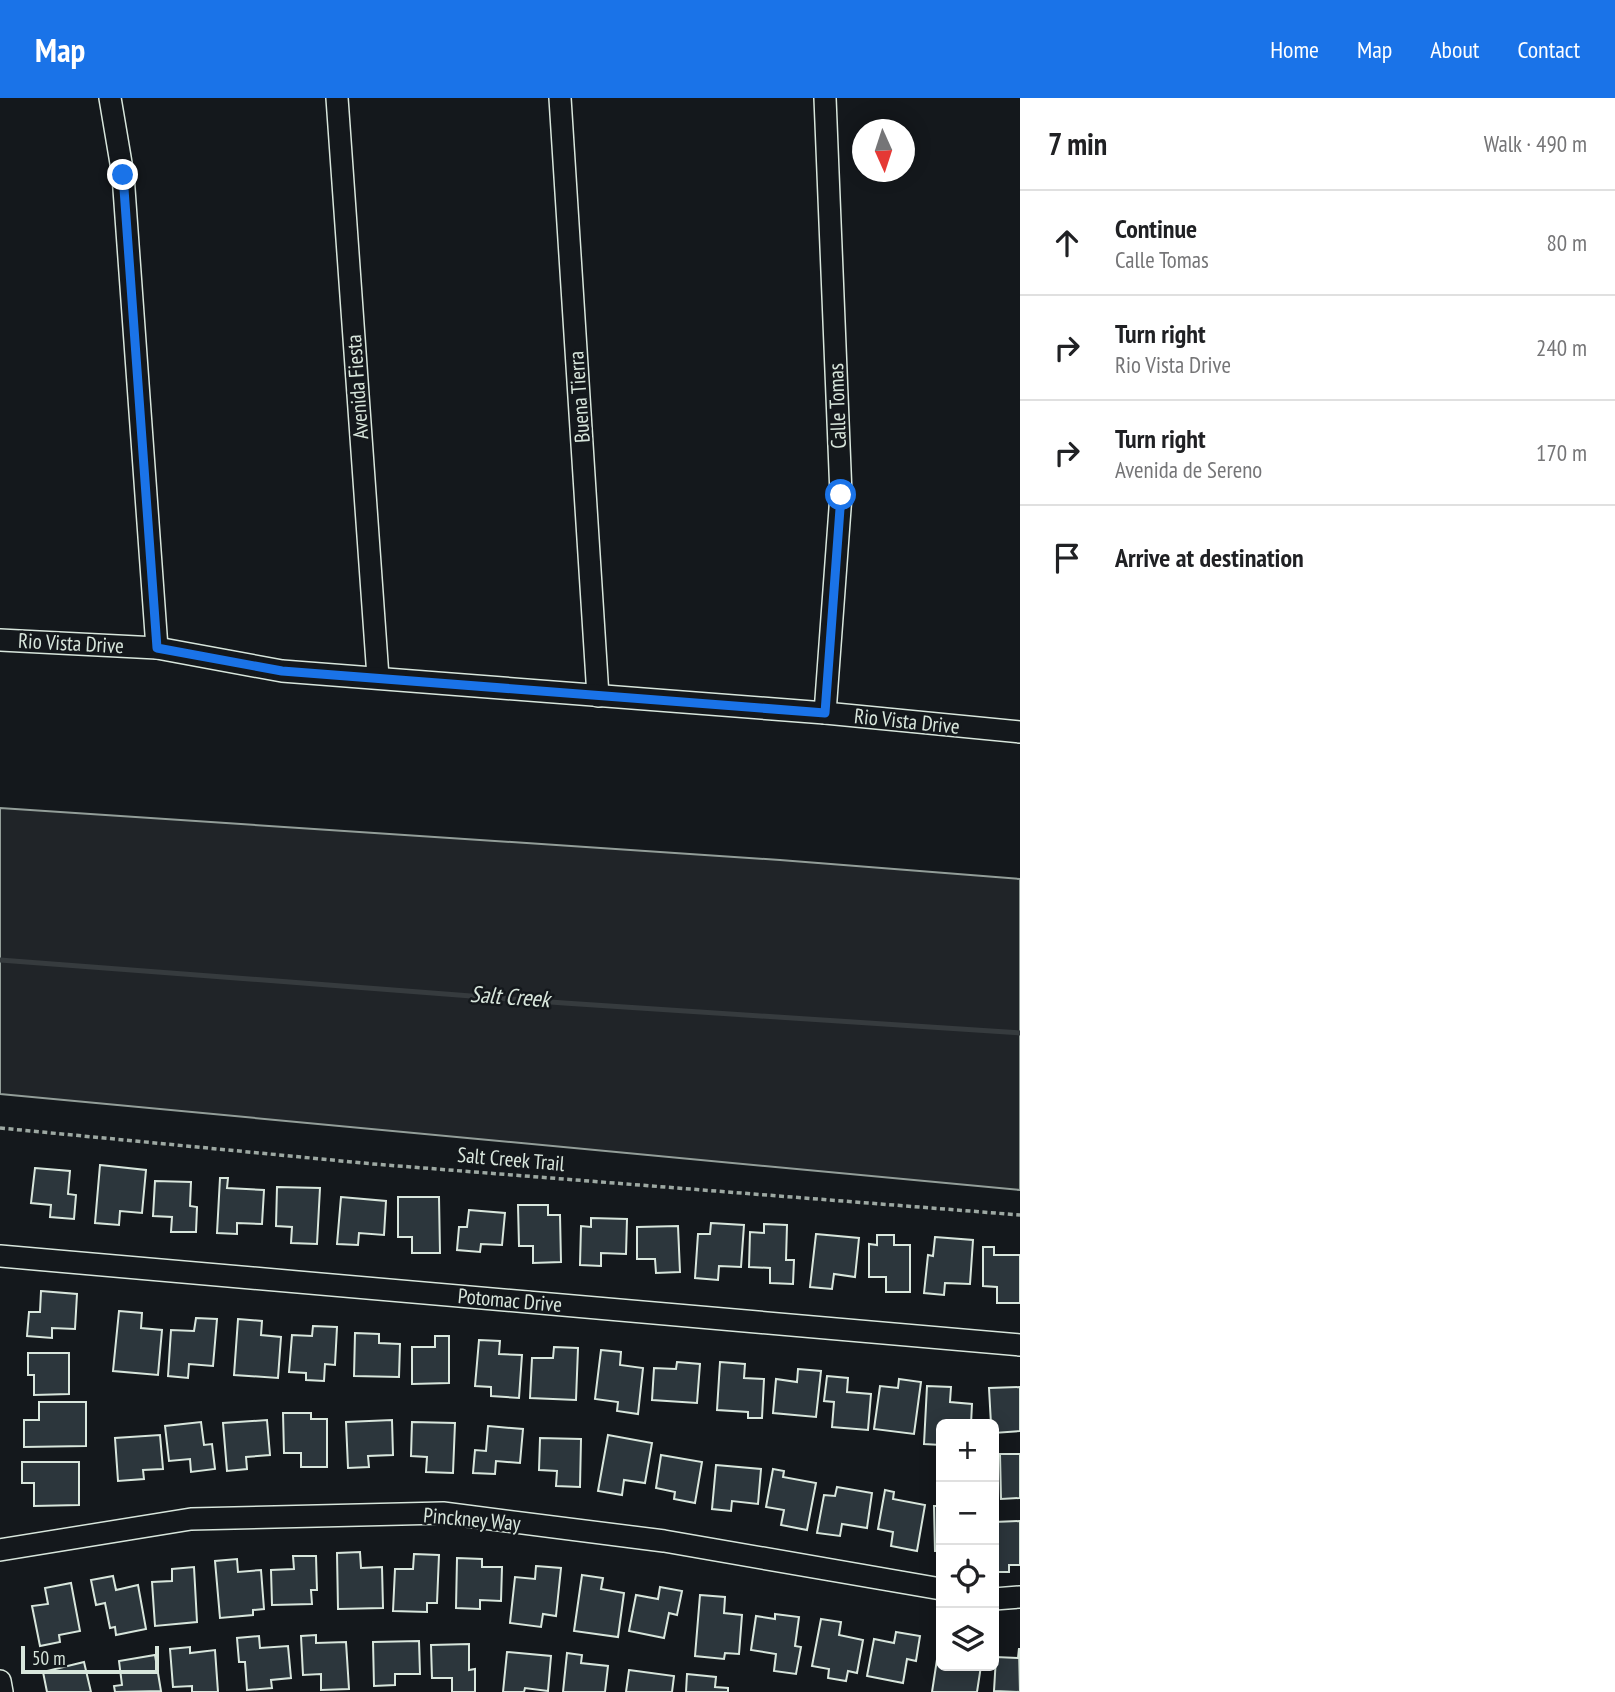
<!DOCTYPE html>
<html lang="en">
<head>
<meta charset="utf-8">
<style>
	:root { --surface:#fff; --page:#f6f6f6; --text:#202124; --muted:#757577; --line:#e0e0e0; --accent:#1a73e8 }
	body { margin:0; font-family:"PT Sans Narrow",sans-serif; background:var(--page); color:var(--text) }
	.controls { position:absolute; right:21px; bottom:21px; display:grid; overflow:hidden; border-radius:10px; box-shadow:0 4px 18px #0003 }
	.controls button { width:63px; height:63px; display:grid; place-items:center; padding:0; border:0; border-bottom:2px solid var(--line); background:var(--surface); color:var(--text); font:35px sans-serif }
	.compass { position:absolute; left:852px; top:21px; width:63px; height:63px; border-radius:50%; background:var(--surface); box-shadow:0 4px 18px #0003; rotate:177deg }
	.scale { position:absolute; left:21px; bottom:18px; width:138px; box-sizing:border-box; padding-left:7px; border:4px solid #d8e6dc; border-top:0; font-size:19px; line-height:24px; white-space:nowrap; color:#d8e6dc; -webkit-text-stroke:5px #14181c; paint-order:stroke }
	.stop { position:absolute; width:21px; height:21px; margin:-16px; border:5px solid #1a73e8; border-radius:50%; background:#fff }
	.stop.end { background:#1a73e8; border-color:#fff; box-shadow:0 2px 7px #0008 }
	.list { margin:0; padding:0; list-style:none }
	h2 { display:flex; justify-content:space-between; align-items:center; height:91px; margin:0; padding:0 28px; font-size:30px }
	h2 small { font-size:23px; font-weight:400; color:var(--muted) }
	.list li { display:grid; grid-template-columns:46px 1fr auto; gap:21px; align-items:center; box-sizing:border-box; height:105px; padding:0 28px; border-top:2px solid var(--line) }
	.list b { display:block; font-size:26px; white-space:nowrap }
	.list p { margin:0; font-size:23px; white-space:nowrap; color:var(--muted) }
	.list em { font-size:23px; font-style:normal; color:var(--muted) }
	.icon { flex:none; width:38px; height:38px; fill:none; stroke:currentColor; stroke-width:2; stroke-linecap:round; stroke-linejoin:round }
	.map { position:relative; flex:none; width:1020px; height:1594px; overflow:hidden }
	header { display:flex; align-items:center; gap:42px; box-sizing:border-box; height:98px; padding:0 35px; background:var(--accent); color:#fff }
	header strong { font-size:33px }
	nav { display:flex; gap:38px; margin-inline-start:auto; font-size:24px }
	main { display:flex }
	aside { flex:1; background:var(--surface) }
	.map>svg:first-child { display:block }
	.green { fill:#202428; stroke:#939e99; stroke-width:2 }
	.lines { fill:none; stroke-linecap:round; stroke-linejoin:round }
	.stream { stroke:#363b3e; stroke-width:5 }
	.building { fill:#2c363c; stroke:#d8e6dc; stroke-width:2 }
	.minor-casing { stroke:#d8e6dc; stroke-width:24 }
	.path { stroke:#9da8a2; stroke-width:3.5; stroke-dasharray:5 3.5; stroke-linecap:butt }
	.minor { stroke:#14181c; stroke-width:21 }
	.route { stroke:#1a73e8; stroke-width:9 }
	.labels { text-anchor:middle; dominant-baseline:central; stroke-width:5; stroke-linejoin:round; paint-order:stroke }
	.street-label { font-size:21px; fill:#d8e6dc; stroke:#14181c }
	.water-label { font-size:23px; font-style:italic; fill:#d8e6dc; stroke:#14181c }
</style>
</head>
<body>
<header>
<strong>Map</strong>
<nav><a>Home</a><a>Map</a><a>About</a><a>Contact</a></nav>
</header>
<main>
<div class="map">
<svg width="1020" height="1594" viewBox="0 0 1020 1594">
	<rect width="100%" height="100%" fill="#14181c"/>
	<!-- green -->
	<path class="green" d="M0,710L780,762L1020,781V1092L0,996Z"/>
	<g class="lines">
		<!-- stream -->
		<path class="stream" d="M0,862L564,905L1020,935"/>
	</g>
	<!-- building -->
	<g class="building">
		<path d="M100,1067L146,1072L142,1115L120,1113L119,1127L95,1125Z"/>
		<path d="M35,1070L70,1073L68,1096L76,1097L74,1121L50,1119L51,1107L31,1105Z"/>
		<path d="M220,1080H228L227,1090L264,1092L262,1126L237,1125V1136L217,1135Z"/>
		<path d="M155,1083L191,1084L190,1108L197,1109L196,1134H171L172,1119L153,1118Z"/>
		<path d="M277,1089L320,1090L317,1146L291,1145L292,1129L276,1128Z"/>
		<path d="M341,1099L386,1103L384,1137L359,1135L358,1147L337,1146Z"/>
		<path d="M398,1099H439L440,1155H412V1139H398Z"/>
		<path d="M518,1107H548V1117H560L561,1164L533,1165V1148H519Z"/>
		<path d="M469,1112L505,1115L502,1147L481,1146L480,1154L457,1152L459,1129H467Z"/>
		<path d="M591,1120L627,1121L626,1156L601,1155V1168L580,1167L581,1128L591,1129Z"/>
		<path d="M711,1125L744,1127L741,1169L719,1168L718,1182L695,1180L698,1136H710Z"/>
		<path d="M764,1126L787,1127L786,1162H794L793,1186L770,1185V1170L749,1169L750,1134L764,1135Z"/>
		<path d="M678,1128L680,1174L656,1175L655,1161H637V1129Z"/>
		<path d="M816,1136L859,1140L855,1179L834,1176L832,1191L810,1189Z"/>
		<path d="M877,1137H894V1147H910V1194H886V1179H869V1146L877,1147Z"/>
		<path d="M935,1139L973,1142L970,1186L945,1185L944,1197L924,1195L928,1157L933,1158Z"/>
		<path d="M983,1149H994V1157H1020V1205H997V1189L983,1188Z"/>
		<path d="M41,1193L77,1196L75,1231L52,1230V1240L27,1238L29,1214H40Z"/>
		<path d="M119,1213L142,1215L141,1230L162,1232L158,1277L113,1273Z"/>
		<path d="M196,1220L217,1221L213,1268L189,1266L188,1280L168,1278L171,1232L194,1233Z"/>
		<path d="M238,1221L262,1223L261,1237L281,1239L278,1280L234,1277Z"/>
		<path d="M313,1228L337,1229L335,1267L325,1266L324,1283L306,1282V1275L289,1274L292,1237L312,1238Z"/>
		<path d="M355,1235L379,1236V1245L400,1246L399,1279L354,1278Z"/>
		<path d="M435,1238H449V1285L412,1286V1249H435Z"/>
		<path d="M479,1242L500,1243L499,1256L522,1257L519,1300L491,1298V1289L475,1288Z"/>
		<path d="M554,1249L578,1250L576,1302L530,1300L532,1260H553Z"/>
		<path d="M601,1252L621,1254L620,1267L643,1270L638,1316L617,1313L618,1304L595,1301Z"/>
		<path d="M28,1255H69V1296L34,1297V1277H28Z"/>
		<path d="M677,1264L700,1266L697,1305L652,1302L654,1270L676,1271Z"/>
		<path d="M720,1264L745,1266L744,1280L764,1281L762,1320H748V1314L717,1312Z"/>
		<path d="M798,1271L821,1273L816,1319L773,1315L776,1281L797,1284Z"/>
		<path d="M827,1278L848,1280L847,1294L871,1296L868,1332L832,1329L834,1304L824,1303Z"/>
		<path d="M899,1281L921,1284L914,1336L874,1331L880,1288L898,1290Z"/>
		<path d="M927,1288L951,1289L950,1304L972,1306L971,1326H941V1347L924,1346Z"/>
		<path d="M1020,1289V1333L994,1335V1326H991L989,1290Z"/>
		<path d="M39,1304H86V1348L24,1349V1322H39Z"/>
		<path d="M283,1315H311V1321H327V1369H301V1355H284Z"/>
		<path d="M267,1322L270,1357L246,1359L247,1371L227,1373L223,1325Z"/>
		<path d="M392,1322L393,1357L368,1358L369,1369L348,1370L346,1324Z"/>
		<path d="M201,1324L204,1347L212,1346L215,1371L191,1374L190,1361L169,1363L165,1328Z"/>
		<path d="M412,1324L455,1325L453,1375L426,1374L427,1359L411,1358Z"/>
		<path d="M488,1328L523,1331L520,1365L496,1363L495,1376L473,1375L475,1352L486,1353Z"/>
		<path d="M160,1337L163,1371L143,1372L144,1381L118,1383L115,1340Z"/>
		<path d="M608,1337L652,1345L645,1385L624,1382L622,1397L598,1393Z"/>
		<path d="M540,1340L581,1341L580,1389L556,1388L557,1373L539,1372Z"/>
		<path d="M1000,1356H1020V1400L1001,1401Z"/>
		<path d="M661,1357L702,1364L695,1405L674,1401L675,1394L656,1390Z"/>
		<path d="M22,1364H79V1407L34,1408V1385H22Z"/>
		<path d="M716,1367L761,1371L758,1406L732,1403L731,1413L712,1411Z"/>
		<path d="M773,1371L784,1373L783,1379L816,1385L807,1432L781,1427L784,1412L766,1409Z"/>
		<path d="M837,1389L872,1395L867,1430L842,1426L840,1438L817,1435L824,1397L835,1398Z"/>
		<path d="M885,1392L894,1394L893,1401L925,1407L917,1453L891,1448L893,1434L878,1431Z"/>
		<path d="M934,1408H941V1453H935Z"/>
		<path d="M1020,1423V1467H1009V1474H994V1424Z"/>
		<path d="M360,1454L361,1470L382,1469L383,1510L338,1511L337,1455Z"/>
		<path d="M414,1456L439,1457L437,1505H427V1514L393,1513L395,1471H413Z"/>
		<path d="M293,1458H316L317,1492H311L312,1506L272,1507L271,1472L294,1471Z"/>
		<path d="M457,1460L482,1461V1469H502L501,1503L480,1502V1511L456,1510Z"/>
		<path d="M237,1461L238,1474L261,1472L264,1511L253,1512V1517L220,1520L215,1463Z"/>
		<path d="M536,1468L561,1470L556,1518L543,1516L541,1529L510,1525L515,1479L535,1481Z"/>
		<path d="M194,1469L197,1524L155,1528L152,1484L172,1483V1471Z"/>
		<path d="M582,1477L603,1480L601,1491L624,1495L618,1539L574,1533Z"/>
		<path d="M113,1478L116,1492L138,1487L146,1531L116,1537L115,1529L110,1530L105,1505L96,1507L91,1482Z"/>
		<path d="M71,1485L80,1533L59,1537L60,1544L40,1548L32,1508L48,1506L45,1490Z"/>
		<path d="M660,1489L682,1493L677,1517L669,1515L664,1540L629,1533L636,1497L658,1501Z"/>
		<path d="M700,1497L725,1499L724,1515L742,1517L739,1556L725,1555L724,1561L695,1558Z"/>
		<path d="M775,1516L799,1519L795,1548L801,1549L796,1576L774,1573L776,1556L751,1552L756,1518L775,1521Z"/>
		<path d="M821,1521L841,1524L839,1537L863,1542L857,1575L848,1573L846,1583L828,1580L829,1571L812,1568Z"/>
		<path d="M896,1534L920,1538L916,1563L907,1561L903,1585L867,1578L874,1541L894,1545Z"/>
		<path d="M316,1537V1545L346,1544L349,1591L321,1592V1576L303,1577L301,1538Z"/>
		<path d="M259,1538L260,1550L288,1548L291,1580L271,1582L272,1590L247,1592L245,1564H239L237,1540Z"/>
		<path d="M940,1542L941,1568H981L977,1594H932Z"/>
		<path d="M419,1543L420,1576H395V1587L374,1588L373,1544Z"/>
		<path d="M469,1546V1572L475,1571V1594H452V1580H432L431,1547Z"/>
		<path d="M190,1549V1555L215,1552L218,1594H192V1588L173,1589L170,1551Z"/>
		<path d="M1019,1550L1020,1594L994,1593L996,1559L1018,1560Z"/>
		<path d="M507,1554L551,1558L548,1593L525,1590L524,1594H503Z"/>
		<path d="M567,1555L582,1557L581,1565L608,1568L605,1594H563Z"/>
		<path d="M155,1557L161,1593L115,1594L114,1588L122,1587L119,1563Z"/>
		<path d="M84,1564L91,1594H47L43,1574Z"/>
		<path d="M629,1572L674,1578L672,1594H626Z"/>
		<path d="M687,1576L716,1579L715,1589L728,1590V1594H686Z"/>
	</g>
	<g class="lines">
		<!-- minor casing -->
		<g class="minor-casing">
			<g id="minor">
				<path d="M110,0L123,77L157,550"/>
				<path d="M337,0L378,579"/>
				<path d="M560,0L598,598"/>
				<path d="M825,0L841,397L825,615"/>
				<path d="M0,542L157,550L282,573L825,615L1020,634"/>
				<path d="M0,1158L1020,1247"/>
				<path d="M0,1452L191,1421L443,1415L664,1443L941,1491"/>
				<path d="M994,1501L1020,1499"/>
				<path d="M0,1583L2,1594"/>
			</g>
		</g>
		<!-- path -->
		<path class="path" d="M0,1030L373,1066L1020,1117"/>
		<!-- minor -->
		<use href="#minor" class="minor"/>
	</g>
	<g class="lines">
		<!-- route -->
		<path class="route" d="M123,77L157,550L282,573L825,615L841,397"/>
	</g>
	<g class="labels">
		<!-- street labels -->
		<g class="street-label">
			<text transform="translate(357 289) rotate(-94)">Avenida Fiesta</text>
			<text transform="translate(579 299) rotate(-94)">Buena Tierra</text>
			<text transform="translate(837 308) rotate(-92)">Calle Tomas</text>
			<text transform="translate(71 545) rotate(3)">Rio Vista Drive</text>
			<text transform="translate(907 623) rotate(6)">Rio Vista Drive</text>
			<text transform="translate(511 1061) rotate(5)">Salt Creek Trail</text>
			<text transform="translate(510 1202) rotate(5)">Potomac Drive</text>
			<text transform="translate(472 1421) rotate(5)">Pinckney Way</text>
		</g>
		<!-- water labels -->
		<g class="water-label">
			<text transform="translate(510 898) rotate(4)">Salt Creek</text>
		</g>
	</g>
</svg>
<div class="controls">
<button>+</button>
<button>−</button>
<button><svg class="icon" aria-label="locate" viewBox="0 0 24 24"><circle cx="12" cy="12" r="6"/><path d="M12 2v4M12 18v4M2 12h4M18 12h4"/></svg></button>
<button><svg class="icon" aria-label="layers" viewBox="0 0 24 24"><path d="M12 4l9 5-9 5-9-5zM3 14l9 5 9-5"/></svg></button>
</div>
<svg class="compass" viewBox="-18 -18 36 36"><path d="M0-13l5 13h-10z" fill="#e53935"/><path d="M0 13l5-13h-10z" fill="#757577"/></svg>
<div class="scale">50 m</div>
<div class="stop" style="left:841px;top:397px"></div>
<div class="stop end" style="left:123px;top:77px"></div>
</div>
<aside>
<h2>7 min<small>Walk · 490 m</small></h2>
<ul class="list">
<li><svg class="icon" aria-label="ahead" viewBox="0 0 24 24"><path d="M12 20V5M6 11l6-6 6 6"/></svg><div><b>Continue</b><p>Calle Tomas</p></div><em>80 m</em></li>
<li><svg class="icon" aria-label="right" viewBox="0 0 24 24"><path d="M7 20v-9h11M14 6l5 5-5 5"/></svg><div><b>Turn right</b><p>Rio Vista Drive</p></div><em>240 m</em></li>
<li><svg class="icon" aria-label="right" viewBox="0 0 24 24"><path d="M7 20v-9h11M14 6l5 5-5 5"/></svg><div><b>Turn right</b><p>Avenida de Sereno</p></div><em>170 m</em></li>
<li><svg class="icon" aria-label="arrive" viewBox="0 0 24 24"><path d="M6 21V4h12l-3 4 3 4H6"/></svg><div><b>Arrive at destination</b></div></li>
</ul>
</aside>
</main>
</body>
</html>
